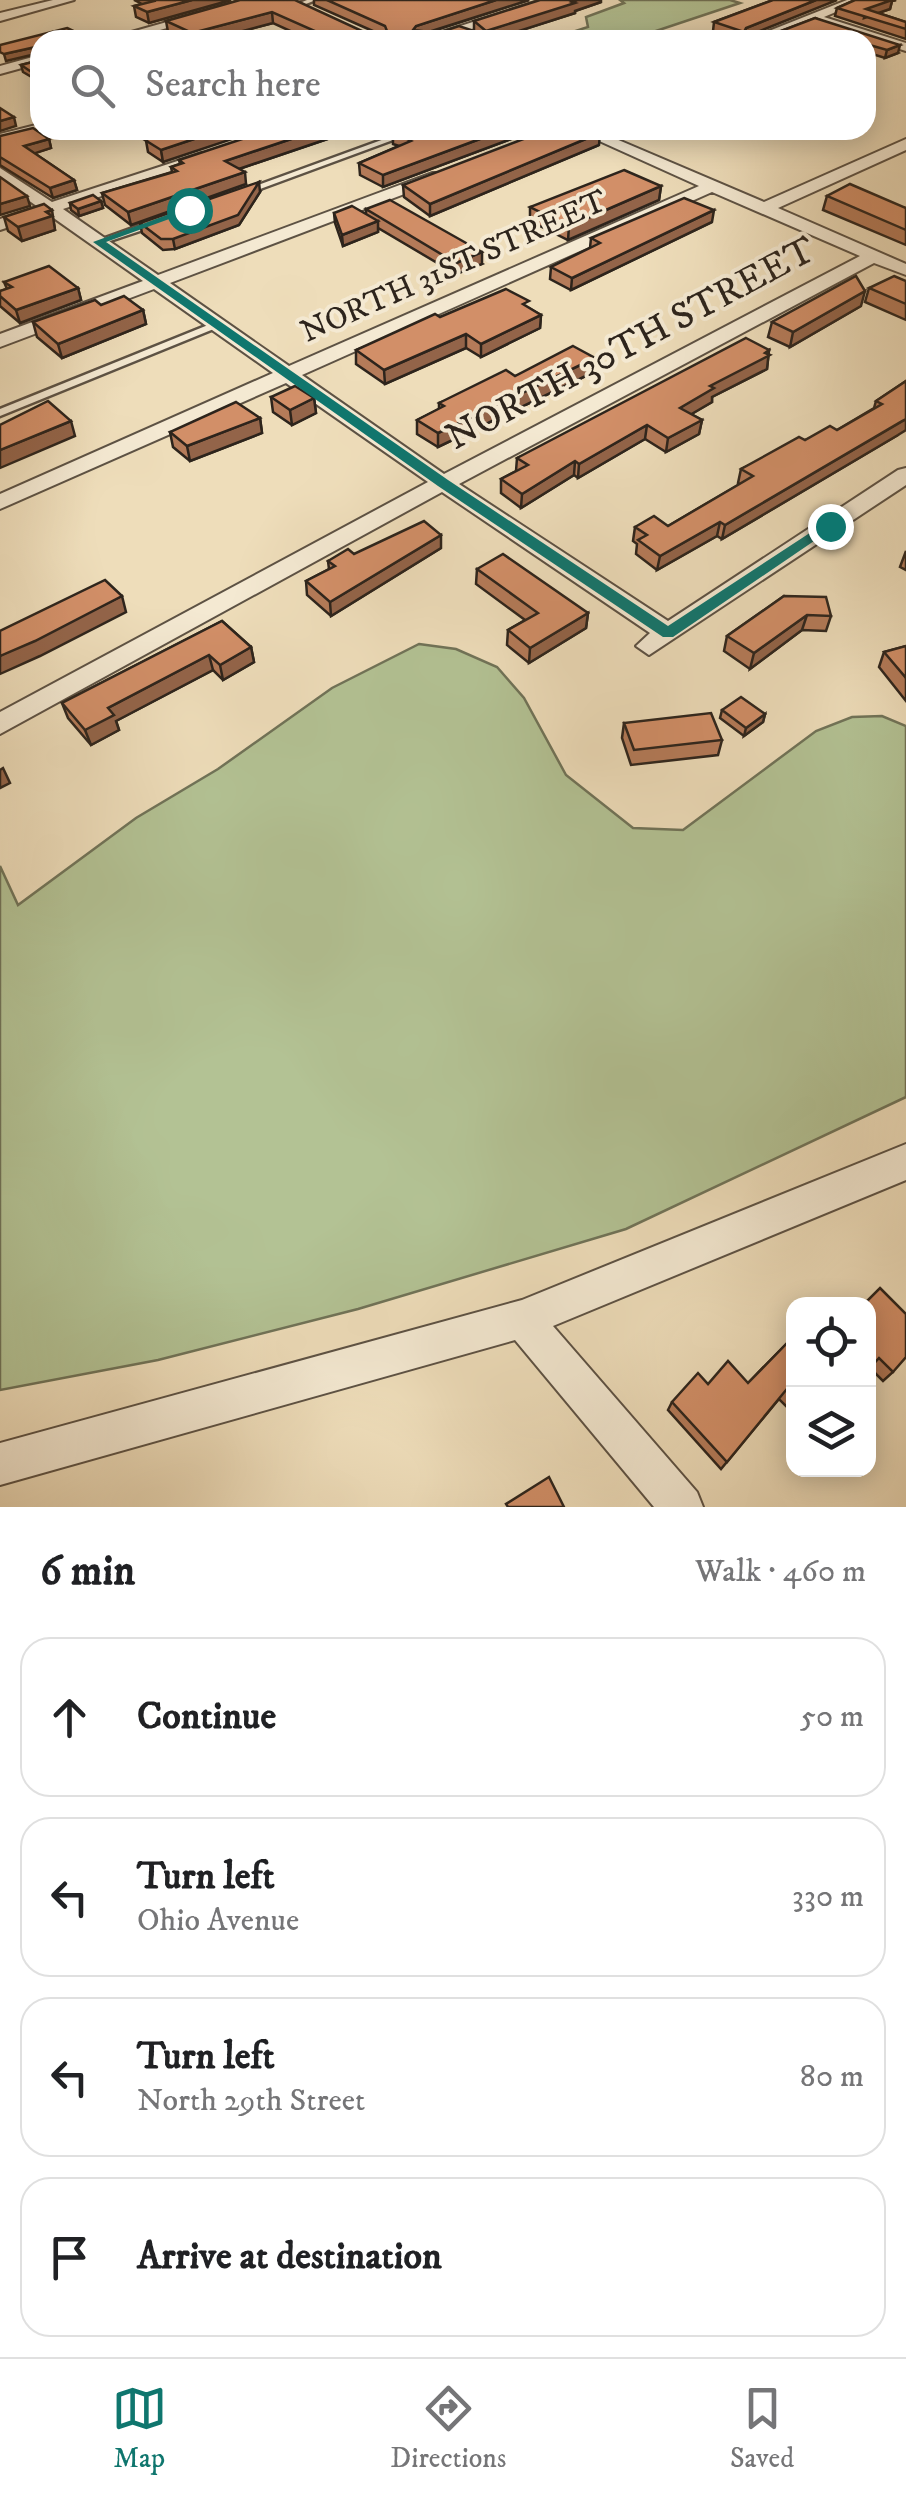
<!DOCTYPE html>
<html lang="en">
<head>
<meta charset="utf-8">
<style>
	:root { --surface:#fff; --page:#f2f2f2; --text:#202124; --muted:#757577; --line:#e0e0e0; --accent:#0f766e }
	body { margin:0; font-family:"IM FELL DW Pica",serif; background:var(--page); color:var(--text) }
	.controls { position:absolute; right:30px; bottom:30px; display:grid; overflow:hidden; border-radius:20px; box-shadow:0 5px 25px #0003 }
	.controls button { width:90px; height:90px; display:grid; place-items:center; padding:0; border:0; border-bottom:2px solid var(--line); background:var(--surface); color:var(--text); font:50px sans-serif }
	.stop { position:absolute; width:30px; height:30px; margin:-22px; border:8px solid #0f766e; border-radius:50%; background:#fff }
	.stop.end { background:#0f766e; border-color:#fff; box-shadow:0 2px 10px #0008 }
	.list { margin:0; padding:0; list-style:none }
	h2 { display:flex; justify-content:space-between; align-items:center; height:130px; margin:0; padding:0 40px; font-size:42px }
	h2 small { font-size:32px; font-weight:400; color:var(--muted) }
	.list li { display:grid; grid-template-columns:65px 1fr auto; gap:30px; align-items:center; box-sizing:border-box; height:160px; margin:0 20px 20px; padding:0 20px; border:2px solid var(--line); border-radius:30px }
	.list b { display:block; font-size:38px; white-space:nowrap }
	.list p { margin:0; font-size:32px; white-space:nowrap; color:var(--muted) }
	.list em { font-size:32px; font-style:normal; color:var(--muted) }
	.icon { flex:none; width:55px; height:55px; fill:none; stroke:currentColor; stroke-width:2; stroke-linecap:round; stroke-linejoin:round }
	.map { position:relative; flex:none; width:906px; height:1507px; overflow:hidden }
	.search { position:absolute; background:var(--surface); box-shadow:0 5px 25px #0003; left:30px; right:30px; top:30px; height:110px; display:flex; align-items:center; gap:25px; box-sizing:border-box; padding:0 35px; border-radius:30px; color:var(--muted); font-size:38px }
	.sheet { height:850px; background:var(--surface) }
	nav { display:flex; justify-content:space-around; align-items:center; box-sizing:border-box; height:140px; border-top:2px solid var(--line); background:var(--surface); font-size:28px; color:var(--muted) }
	nav a { display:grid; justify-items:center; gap:5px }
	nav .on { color:var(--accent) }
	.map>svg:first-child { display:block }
	.green { fill:#b3c294; stroke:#707358; stroke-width:2.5 }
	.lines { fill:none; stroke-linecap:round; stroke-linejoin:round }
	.service-casing { stroke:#5d5244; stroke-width:5 }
	.minor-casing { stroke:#5d5244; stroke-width:4 }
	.service { fill:#f4e9d2; fill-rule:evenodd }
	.minor { fill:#f4e9d2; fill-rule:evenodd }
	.wall { fill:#b57b59; stroke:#2d241c; stroke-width:2.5 }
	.shaded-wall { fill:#936449; stroke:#2d241c; stroke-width:2.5 }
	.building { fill:#d28f68; stroke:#2d241c; stroke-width:2.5 }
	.route { fill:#0f766e }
	.labels { text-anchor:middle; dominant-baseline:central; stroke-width:8; stroke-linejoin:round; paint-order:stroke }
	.far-street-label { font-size:32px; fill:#2d241c; stroke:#f4e9d2 }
	.street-label { font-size:38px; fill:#2d241c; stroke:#f4e9d2 }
</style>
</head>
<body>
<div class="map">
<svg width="906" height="1507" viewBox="0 0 906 1507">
	<rect width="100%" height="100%" fill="#eeddba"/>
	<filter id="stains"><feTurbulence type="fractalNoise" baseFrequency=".002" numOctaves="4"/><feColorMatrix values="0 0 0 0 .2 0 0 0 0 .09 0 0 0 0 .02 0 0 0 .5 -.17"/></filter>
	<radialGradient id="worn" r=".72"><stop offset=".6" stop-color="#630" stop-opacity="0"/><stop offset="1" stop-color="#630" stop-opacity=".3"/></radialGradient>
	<!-- green -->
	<g class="green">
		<path d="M620,0H730L740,3L629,40H548L588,27L586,17L624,3Z"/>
		<path d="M419,644L456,649L497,667L524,698L566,775L633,828L683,830L816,731L852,717L882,716L906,726V1097L626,1229L358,1309L158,1360L0,1390V866L18,905L136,818L218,769L332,688Z"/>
	</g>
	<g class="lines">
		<!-- service casing -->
		<g class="service-casing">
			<g id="service">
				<path d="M307,0H316L298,7L295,5Z"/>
				<path d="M409,130H420L249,193L242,191Z"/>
				<path d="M155,220L158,221V225L101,244L94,242Z"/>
				<path d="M218,321L223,324L221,326L0,416V409Z"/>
			</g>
		</g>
		<!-- minor casing -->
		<g class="minor-casing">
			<g id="minor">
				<path d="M53,0H74L0,21V13Z"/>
				<path d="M245,0H265L125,40H103Z"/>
				<path d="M541,0H560L438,40H417Z"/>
				<path d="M847,0H864L824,17L906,43V51L813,22L765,40H746Z"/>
				<path d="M40,55V63L0,74V66Z"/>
				<path d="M40,124V130L45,131L0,144V134Z"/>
				<path d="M575,130H595L764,202L906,139V150L778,208L906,264V275L874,263L459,484L668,621L898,470L906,468V485L649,655L636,646L650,633L442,492L0,734V712L428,482L286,383L0,509V494L273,373L154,289L0,347V334L143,281L48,214L0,230V219L38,207L0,180V168L52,202L202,153H212V159L63,209L158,275L432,173H444V179L170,283L289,366L699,186ZM712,192L860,256L444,474L302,375Z"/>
				<path d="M906,1144V1180L553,1326L697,1492L703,1507H654L515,1340L0,1485V1443L522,1300Z"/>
			</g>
		</g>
		<!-- service -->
		<use href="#service" class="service"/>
		<!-- minor -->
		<use href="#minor" class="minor"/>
	</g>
	<!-- wall -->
	<g class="wall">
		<path d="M134,0H231L149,23L136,17L134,6L142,4Z"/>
		<path d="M240,0L364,32H375L314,5V0H529L430,32L438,33L474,31V21L601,2L575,11V13L491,40H484L480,36V40H310L273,23L209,40H185L168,32L166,21Z"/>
		<path d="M773,0L743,40L713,31L714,22Z"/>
		<path d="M855,0H896L892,1L890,9L878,13L906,22V39L835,16L837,8Z"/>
		<path d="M815,18L898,53L885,58L866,52V40H750L751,36H768Z"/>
		<path d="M40,60V78L35,79L23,72L21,65Z"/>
		<path d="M159,130L163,162L148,152L145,135Z"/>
		<path d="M354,130L239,169L246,184L131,225L105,205L102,193L172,172L171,167L180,164L179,160Z"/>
		<path d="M366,130H535L383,187L360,175L359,163L399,146L393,144V132L379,137Z"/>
		<path d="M605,130H636L620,136Z"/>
		<path d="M0,136L49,139L51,148L34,153L74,180L77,190L53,198L0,165Z"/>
		<path d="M599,145L430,216L404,197L403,185Z"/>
		<path d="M661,186L659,200L568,240L530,221V207Z"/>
		<path d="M260,192L239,225L175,249L163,250L142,233L140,223Z"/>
		<path d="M827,196L906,208V245L823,210Z"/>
		<path d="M101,201L103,208L79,216L71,210L70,203Z"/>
		<path d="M366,209L482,264L456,274L378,228V232L343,246L335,223L334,213L366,214Z"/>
		<path d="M4,217L55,224H54L55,230L22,241L8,231Z"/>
		<path d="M712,222L571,290L550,279L551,267L590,248L591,238Z"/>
		<path d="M906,281V320L865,302L869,288Z"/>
		<path d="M4,282L78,288L81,300L20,323L0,306V291L7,289Z"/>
		<path d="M101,305L143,310L146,324L62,358L37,337L33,322Z"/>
		<path d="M861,306L790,347L768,337L772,322Z"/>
		<path d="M529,308L541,315L540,328L481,357L466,348L385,384L356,364V350L440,317Z"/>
		<path d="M769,350L767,369L712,397V402L691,414L702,420L699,434L666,452L645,439L578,478L574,475L521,508L501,493V479L516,471L517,458Z"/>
		<path d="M594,372L438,447L417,434V420L439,409V403L515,376Z"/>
		<path d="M906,381L898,435L722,539L717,536L657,570L636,554L637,544L633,541L635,527L668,526L740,484L738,483L741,469L805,440L837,430L874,408L876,401Z"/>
		<path d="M271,397L314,398L316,413L292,425L273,412Z"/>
		<path d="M260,418L262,433L190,461L173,447L170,432Z"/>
		<path d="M441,548L331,616L307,595L306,581L329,569L328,561L354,554Z"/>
		<path d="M906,551V570L900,567Z"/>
		<path d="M477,569L588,613L586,628L529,663L507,645L508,630L525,620L476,584Z"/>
		<path d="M784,596L831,616L826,631L802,630L750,669L724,651L727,636Z"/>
		<path d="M222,621L251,647L254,662L223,680L213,670L116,721L119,730L91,745L68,718L62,703Z"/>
		<path d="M906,646V701L879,667L884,652Z"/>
		<path d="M722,710L765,714L763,722L744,736L720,718Z"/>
		<path d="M624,723L722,740L718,755L631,765L622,738Z"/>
		<path d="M868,1304L893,1372L883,1381L870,1368Z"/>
		<path d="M794,1336V1414L779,1399L721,1469L668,1410L672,1402L748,1383Z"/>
	</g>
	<!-- shaded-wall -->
	<g class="shaded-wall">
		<path d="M192,0H231L149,23L147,12Z"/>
		<path d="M496,0H529L416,36L413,30L416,26Z"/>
		<path d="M577,0H601V2L575,11V13L491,40H486V31Z"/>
		<path d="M816,0H837L745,37L743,40L746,28Z"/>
		<path d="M878,0H896L892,1L890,9L864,18L866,9Z"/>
		<path d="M272,12L273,23L209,40H193L192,33Z"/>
		<path d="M480,33V40H467V37Z"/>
		<path d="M834,33L833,40H815Z"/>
		<path d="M900,45L898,53L885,58L887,50Z"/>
		<path d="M40,46V53L6,61L4,54Z"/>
		<path d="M40,71V78L35,79L33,73Z"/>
		<path d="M14,117L16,126L0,131V121Z"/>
		<path d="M221,130H259L163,162L161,150Z"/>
		<path d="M318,130H354L227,173L225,161Z"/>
		<path d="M379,130H398L379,137Z"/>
		<path d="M504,130H535L383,187V175Z"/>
		<path d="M620,130H636L620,136Z"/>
		<path d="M600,133L599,145L430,216V204Z"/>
		<path d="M49,139L51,148L27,156L24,146Z"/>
		<path d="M245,172L246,184L131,225L128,212Z"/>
		<path d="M74,180L77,190L53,198L50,188Z"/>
		<path d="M259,182L260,192L239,225L175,249L173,239Z"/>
		<path d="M661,186L659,200L568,240L569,226Z"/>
		<path d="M27,196L30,206L0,215V204Z"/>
		<path d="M101,201L103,208L79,216L78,209Z"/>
		<path d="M52,210L55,230L22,241L18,227Z"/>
		<path d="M714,210L712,222L571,290L572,278Z"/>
		<path d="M378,221V232L343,246L342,235Z"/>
		<path d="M482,252V264L456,274V263Z"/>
		<path d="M78,288L81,300L20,323L16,310Z"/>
		<path d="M865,291L861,306L790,347L793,332Z"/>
		<path d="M143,310L146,324L62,358L58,344Z"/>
		<path d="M541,315L540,328L481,357V344Z"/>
		<path d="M466,334V348L385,384L384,370Z"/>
		<path d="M769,350L767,369L712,397V402L678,422L680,408L710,386Z"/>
		<path d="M595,358L594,372L438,447V433Z"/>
		<path d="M314,398L316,413L292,425L290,410Z"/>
		<path d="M260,418L262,433L190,461L187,446Z"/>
		<path d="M906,419V430L898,435L722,539L725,525Z"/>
		<path d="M702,420L699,434L666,452L668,438Z"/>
		<path d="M71,421L75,436L0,468V450Z"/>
		<path d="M647,425L645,439L578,478L579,464Z"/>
		<path d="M575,461L574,475L521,508L522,494Z"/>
		<path d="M720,522L717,536L657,570L660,556Z"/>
		<path d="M441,535V548L331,616L330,602Z"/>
		<path d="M122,596L126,612L40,656L0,674V656Z"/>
		<path d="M588,613L586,628L529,663L530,648Z"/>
		<path d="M807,615L802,630L750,669L754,653Z"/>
		<path d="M251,647L254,662L223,680L220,665Z"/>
		<path d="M209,655L213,670L116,721L119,730L91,745L85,730L108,708Z"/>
		<path d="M765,714L763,722L744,736L746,728Z"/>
		<path d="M3,768L10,783L0,788V770Z"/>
	</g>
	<!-- building -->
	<g class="building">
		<path d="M153,0H192L147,12L134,6L154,1Z"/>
		<path d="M240,0H295L364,32L387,31L385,26L327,0H496L416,26L413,30L438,33L459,26L480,33L467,37L475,40H331L333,39L272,12L192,33L166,21Z"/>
		<path d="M540,0H577L572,2L575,3L486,31L474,21Z"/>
		<path d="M773,0H816L746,28L744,32L714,22Z"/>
		<path d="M855,0H892L866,9L906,22V29L837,8Z"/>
		<path d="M815,18L900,45L887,50L866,44V40H855L834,33L815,40H762L751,36H768Z"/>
		<path d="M67,28L92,40H40V46L4,54L0,52V45Z"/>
		<path d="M40,60V71L33,73L21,65Z"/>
		<path d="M0,108L14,117L0,121Z"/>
		<path d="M33,128L49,139L24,146L74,180L50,188L0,157V136Z"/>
		<path d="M159,130H221L161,150L145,140L151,138L145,135Z"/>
		<path d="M269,130H318L225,161L245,172L128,212L102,193L177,171L171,167L183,163L179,160Z"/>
		<path d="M396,130H504L383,175L359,163L411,141L393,132Z"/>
		<path d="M547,130H593L600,133L430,204L403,185Z"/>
		<path d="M624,170L661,186L569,226L530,207Z"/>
		<path d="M0,177L27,196L0,204Z"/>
		<path d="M259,182L238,215L173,239H161L140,223Z"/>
		<path d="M850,184L906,208V230L827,196Z"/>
		<path d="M93,195L101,201L78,209L70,203Z"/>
		<path d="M684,198L714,210L572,278L551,267L600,243L591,238Z"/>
		<path d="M390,200L482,252L456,263L366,209Z"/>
		<path d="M44,204L52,210L46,212L52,216L18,227L4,217Z"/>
		<path d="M352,206L378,221L342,235L334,213Z"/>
		<path d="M49,266L78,288L16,310L0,296V291L12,287L4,282Z"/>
		<path d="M856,276L865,291L793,332L772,322Z"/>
		<path d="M894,276L906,281V304L869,288Z"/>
		<path d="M506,289L529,301L523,304L541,315L481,344L466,334L384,370L356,350L435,314L440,317Z"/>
		<path d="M124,296L143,310L58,344L33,322L95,300L101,305Z"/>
		<path d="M746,338L769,350L765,353L770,355L710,386L714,388L680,408L702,420L668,438L647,425L579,464L575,461L522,494L501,479L528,465L517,458Z"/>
		<path d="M573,346L595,358L438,433L417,420L444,406L439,403L506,370L515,376Z"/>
		<path d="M906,381V419L902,421L725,525L720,522L660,556L638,540L647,535L635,527L654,516L668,526L753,476L741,469L799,437L805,440L830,426L837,430L882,404L876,401Z"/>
		<path d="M295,386L314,398L290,410L271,397Z"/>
		<path d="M48,401L71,421L0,450V425Z"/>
		<path d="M236,402L260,418L187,446L170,432Z"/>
		<path d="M424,521L441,535L330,602L306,581L335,566L328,561L348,549L354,554Z"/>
		<path d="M503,554L588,613L530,648L508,630L538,613L477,569Z"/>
		<path d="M105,580L122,596L35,641L0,656V631Z"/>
		<path d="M784,596L826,597L831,616L807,615L754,653L727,636Z"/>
		<path d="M222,621L251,647L220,665L209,655L108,708L114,715L85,730L62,703Z"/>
		<path d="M906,646V678L884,652Z"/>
		<path d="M741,697L765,714L746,728L722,710Z"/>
		<path d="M711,713L722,740L634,750L624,723Z"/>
		<path d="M880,1288L906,1314V1357L893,1372L879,1358L868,1370V1304H864Z"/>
		<path d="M794,1336V1398L786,1390L727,1462L672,1402L698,1373L708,1384L728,1361L748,1383Z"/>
		<path d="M549,1477L564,1507H508L506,1504Z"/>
	</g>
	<!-- route -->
	<path class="route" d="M186,208L194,210L106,242L448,480L668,626L825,523L836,526L673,637H663L438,486L93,242Z"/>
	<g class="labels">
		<!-- far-street labels -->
		<g class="far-street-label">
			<text transform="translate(454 267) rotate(-24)">NORTH 31ST STREET</text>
		</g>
		<!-- street labels -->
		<g class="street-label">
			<text transform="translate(631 344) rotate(-28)">NORTH 30TH STREET</text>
		</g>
	</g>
	<rect width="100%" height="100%" filter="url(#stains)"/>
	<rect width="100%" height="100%" fill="url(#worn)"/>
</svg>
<div class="controls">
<button><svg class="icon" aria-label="locate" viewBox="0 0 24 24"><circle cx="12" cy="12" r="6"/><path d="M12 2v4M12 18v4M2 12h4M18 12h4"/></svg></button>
<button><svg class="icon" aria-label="layers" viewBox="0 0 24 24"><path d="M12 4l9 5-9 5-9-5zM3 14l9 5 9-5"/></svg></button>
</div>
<div class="stop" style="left:189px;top:210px"></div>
<div class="stop end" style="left:830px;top:526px"></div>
<div class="search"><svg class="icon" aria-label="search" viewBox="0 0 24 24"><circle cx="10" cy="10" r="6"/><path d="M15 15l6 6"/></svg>Search here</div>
</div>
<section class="sheet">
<h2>6 min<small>Walk · 460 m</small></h2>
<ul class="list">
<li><svg class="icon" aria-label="ahead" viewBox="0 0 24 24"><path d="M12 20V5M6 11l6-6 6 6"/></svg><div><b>Continue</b></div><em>50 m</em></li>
<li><svg class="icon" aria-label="left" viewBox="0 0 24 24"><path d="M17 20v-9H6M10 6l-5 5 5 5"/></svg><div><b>Turn left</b><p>Ohio Avenue</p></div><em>330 m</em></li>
<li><svg class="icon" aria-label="left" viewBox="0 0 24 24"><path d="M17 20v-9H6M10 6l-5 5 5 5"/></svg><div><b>Turn left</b><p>North 29th Street</p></div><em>80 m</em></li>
<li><svg class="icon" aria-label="arrive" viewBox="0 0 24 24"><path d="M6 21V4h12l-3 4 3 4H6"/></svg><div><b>Arrive at destination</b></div></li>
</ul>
</section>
<nav>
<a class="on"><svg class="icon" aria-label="map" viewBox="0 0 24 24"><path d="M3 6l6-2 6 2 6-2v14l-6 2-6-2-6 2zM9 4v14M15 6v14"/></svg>Map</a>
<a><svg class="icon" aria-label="directions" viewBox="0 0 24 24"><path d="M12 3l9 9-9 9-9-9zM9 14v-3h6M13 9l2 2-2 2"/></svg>Directions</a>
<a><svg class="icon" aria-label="saved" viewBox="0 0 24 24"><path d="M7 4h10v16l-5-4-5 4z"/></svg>Saved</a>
</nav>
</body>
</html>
